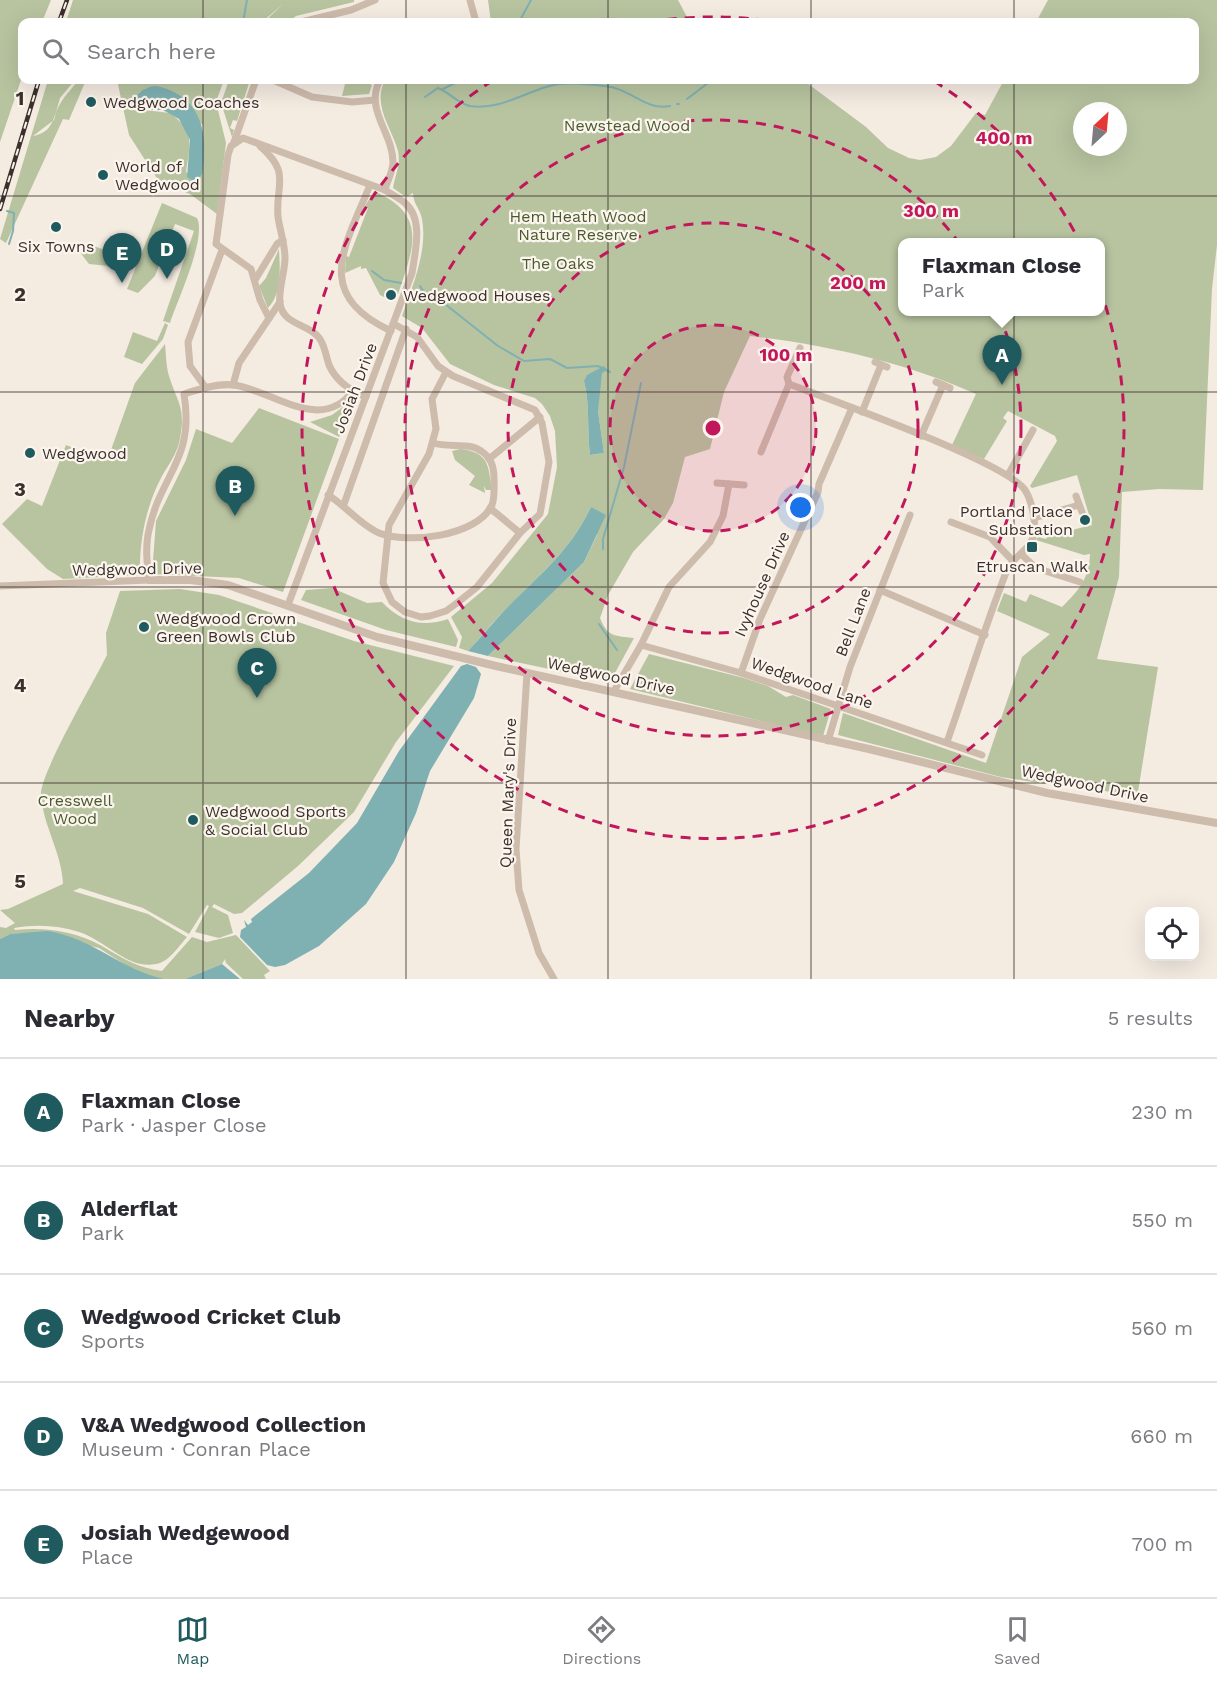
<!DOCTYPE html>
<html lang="en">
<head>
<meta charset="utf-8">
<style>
	:root { --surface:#fff; --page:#f7f7f7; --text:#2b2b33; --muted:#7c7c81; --line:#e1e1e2; --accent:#1f5a5e }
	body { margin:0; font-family:"Work Sans",sans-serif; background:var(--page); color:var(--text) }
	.controls { position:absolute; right:18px; bottom:18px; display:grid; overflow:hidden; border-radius:12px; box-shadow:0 6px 24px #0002 }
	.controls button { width:54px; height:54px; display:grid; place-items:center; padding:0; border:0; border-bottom:2px solid var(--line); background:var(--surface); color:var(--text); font:30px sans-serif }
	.compass { position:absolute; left:1073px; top:102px; width:54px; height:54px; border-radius:50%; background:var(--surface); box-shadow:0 6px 24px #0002; rotate:26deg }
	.you { position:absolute; left:801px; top:508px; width:21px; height:21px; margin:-15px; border:4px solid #fff; border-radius:50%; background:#1a73e8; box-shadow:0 0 0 9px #1a73e833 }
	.badge { display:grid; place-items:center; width:39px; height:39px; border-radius:50%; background:var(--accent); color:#fff; font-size:20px; font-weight:700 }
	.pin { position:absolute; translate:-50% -50px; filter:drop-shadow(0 2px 3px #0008) }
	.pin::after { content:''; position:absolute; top:32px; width:21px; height:18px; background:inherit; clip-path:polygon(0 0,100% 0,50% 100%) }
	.popup { position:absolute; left:898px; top:238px; width:207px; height:78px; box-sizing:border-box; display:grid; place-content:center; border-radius:12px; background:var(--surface); filter:drop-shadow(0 2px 4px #0005); font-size:20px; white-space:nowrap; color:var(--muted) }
	.popup b { font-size:22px; color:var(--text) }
	.popup::after { content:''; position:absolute; left:50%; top:100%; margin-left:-12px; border:12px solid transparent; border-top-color:var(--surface) }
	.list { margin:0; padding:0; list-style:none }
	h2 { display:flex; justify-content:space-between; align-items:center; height:78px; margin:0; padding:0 24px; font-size:26px }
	h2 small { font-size:20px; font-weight:400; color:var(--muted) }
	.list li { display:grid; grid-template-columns:39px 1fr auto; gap:18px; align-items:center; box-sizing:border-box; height:108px; padding:0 24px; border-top:2px solid var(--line) }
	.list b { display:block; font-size:22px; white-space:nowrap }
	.list p { margin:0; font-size:20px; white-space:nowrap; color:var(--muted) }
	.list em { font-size:20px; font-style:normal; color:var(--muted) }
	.icon { flex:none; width:33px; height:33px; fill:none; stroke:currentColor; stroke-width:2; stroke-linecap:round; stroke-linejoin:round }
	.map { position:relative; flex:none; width:1217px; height:979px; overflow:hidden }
	.search { position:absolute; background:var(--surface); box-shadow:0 6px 24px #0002; left:18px; right:18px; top:18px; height:66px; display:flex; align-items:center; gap:15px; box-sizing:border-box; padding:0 21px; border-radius:12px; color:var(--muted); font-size:22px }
	.sheet { height:618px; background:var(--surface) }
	nav { display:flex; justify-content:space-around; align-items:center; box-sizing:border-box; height:84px; border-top:2px solid var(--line); background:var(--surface); font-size:16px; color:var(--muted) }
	nav a { display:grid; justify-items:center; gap:3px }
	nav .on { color:var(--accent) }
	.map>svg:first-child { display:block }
	.green { fill:#b8c4a0; fill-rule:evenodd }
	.water { fill:#7fb0b2 }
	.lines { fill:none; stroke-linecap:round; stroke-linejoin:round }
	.stream { stroke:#7fb0b2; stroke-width:2 }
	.minor { stroke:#cdbbac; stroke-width:7 }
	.tertiary { stroke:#cdbbac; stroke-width:8 }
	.rail-casing { stroke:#3b302b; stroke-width:4.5 }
	.rail { stroke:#fbf5ee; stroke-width:2; stroke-dasharray:7; stroke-linecap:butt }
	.grid { fill:none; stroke:#3b302b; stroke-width:1.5; stroke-opacity:0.55 }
	.ring { fill:none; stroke:#c2185b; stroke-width:3; stroke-dasharray:10 8 }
	.poi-dot { fill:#1f5a5e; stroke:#fbf5ee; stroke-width:2 }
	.labels { text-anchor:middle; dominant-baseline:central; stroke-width:4.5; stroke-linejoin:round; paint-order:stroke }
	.poi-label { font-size:16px; fill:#3b302b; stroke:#fbf5ee; text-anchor:start }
	.park-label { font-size:16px; fill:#4a5a2e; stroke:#fbf5ee }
	.street-label { font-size:16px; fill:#3b302b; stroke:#fbf5ee }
	.grid-label { font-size:20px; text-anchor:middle; font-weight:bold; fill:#3b302b; stroke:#fbf5ee; stroke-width:4.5; stroke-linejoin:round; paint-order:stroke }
	.centre { fill:#c2185b; stroke:#fbf5ee; stroke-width:3 }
	.ring-label { font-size:18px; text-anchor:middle; font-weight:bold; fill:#c2185b; stroke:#fbf5ee; stroke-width:4.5; stroke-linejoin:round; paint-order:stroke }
</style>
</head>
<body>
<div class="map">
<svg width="1217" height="979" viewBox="0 0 1217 979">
	<rect width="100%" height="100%" fill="#f4ebe1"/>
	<!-- green -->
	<g class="green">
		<path d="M0,0H51L42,22H22V77L0,142Z"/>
		<path d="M73,0H354V2L296,16L288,22H264L283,4L262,22H66Z"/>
		<path d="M488,0H678L687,17L695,22H491Z"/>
		<path d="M1048,0H1217V245L1212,289L1203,490L1159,489L1122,492L1119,577L1097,659L1158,667L1137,798L1042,777L1046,784L1001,777L838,735L843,713L986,763L1022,657L1050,634L997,611L1004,593L1026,602L1030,594L1062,607C1079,590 1089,579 1090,554L1084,555L1036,540L1038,537L1046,539L1048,536L1092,525L1077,475L1032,488L1030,486L1057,441L1055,436L1008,411L1003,418L1007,421L984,459L952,445L976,394C904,362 828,345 750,336L724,392L710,449L685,457L673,503L664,519L633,552L608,595L600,618C607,637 616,636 634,638L610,682L488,656L584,562L597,535L591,507C567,556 537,576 502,613C490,625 480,638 468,651L459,648L462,637L451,617L492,583L548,514L557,467L555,431L550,416L542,404L535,398L494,385L450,364L422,328L402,316C412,287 428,251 422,219C420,208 413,204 413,193L406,197L393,188C395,175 401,165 398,151C391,126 372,105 385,80H803L866,127L888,148L909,158L920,160L936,157L951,146L976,113L985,115L1004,80H1194V22H1036ZM1082,111H1118V147H1082ZM903,243H1101V312H903ZM584,381L599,386L598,411L604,453L590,455C587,431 590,403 584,381Z"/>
		<path d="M48,80H75L60,98L54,120L33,136C54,132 52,118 60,104C65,95 73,88 78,80H86L69,120L63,119L6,243L0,239Z"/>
		<path d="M117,80H224L216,102L226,143L217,214L190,194L160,183L129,135ZM147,88L203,125L204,166L199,181L186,172C190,145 196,132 170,113L144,110L139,93Z"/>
		<path d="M229,80H250L237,121L233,120L230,128L234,130L232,137L221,103Z"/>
		<path d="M346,80H361L372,85L369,94L342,96Z"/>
		<path d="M374,191C428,215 414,247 398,294L389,292L386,298L380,295L366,268L361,269V266L345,273L346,256L349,257L368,208L365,206Z"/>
		<path d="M162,203L197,218C207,238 177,301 170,323L163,321L194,231L175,224L155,276L138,293L127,289Z"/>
		<path d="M73,243L89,248L91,245L121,256L119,267L89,264Z"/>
		<path d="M279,249C280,268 282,294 268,308L259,286L266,278Z"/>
		<path d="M165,323L168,325L163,339L142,364L124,357L133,332L157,341Z"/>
		<path d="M165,344C166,354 166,366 169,376C177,402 186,407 180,438C178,452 169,464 162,476C146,506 139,541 140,575L63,579L47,569L2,524L27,499L42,506L66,445L107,461L135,383Z"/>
		<path d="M352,400L355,404L339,437L310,422L332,415Z"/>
		<path d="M259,408L339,439L283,592L239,578L152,574L156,521L186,460L196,429L232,443Z"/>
		<path d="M461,449C490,453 488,466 492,490H486L484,486L485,493L469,485L475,476L455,460L452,451Z"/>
		<path d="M332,588L367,603L382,602C401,622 422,628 448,619L458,640L456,647L386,630L301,600L306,590Z"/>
		<path d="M180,589L219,595L354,641L454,666L396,742L354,812L298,866L242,913L234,914L214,904L212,907L228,915L233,933L219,938L195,932L209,906L207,905L189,934L143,908L80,888L73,891L148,914L187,937C179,946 169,962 156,964C128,970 105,940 79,932C58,925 36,924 14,928L15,930C46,927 74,931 102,946C122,958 138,968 162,971L192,937L207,942L236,935L270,971L264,975L266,979H243L226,963L225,959L222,964L185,979H165L138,973L99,948L34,933L10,934L0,939V927L6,928L15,923L0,910L8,909L63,884C62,853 43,826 41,795C39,775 95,680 107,655L106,633L120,591Z"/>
		<path d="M649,654L744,678L768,686L786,697L793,695L831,709L823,736L630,689Z"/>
	</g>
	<!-- water -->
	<g class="water">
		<path d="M156,86C193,93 207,122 204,157C204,166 204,177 195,182L187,177L190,140L179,119L163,110H140L135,106C134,93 145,87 156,86Z"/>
		<path d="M604,366L607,370L602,373L598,411L604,453L590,455C587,431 590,403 584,381L587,375Z"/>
		<path d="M591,507L606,515L584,562L488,656L468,651C480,638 491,625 502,613C538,575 567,556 591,507Z"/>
		<path d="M467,664L476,667L481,674L474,698L430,771L416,813L394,862L366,904L319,946L285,965L275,967L267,965L240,937L241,930L246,927L244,920L248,925L252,922L251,919L309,873L357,823L399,751L461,666Z"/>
		<path d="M47,931C94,938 120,970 165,979H0V939L10,934Z"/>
		<path d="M222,964L240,979H185Z"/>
	</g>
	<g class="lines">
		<!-- stream -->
		<g class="stream">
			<path d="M243,22L247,0"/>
			<path d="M519,22L531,0"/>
			<path d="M443,89L461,80"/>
			<path d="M425,97L438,88C449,92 457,103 470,106C498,110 520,95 546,87C564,81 587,84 605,86C630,88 645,111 670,106"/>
			<path d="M687,99L708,83"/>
			<path d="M677,104H679"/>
			<path d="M7,211L14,213L13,231L9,244"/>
			<path d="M372,271L384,280L401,283"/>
			<path d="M420,286L424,292L445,304L498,346L524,361L550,359L567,368L598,366L610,372"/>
			<path d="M603,549V539L624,467L641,383"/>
			<path d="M599,624L617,650"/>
		</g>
		<!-- minor -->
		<g class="minor">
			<path d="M470,0L476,22"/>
			<path d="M301,22L351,10L375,0"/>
			<path d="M273,80L312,97L352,102L375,100"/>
			<path d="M380,80C364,109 393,133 393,162C393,172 387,181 385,190"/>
			<path d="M234,142L256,80"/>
			<path d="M260,146C292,174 275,184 278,217C280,231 285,244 285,258C285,272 278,290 280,304C284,326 309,323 320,339C325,347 326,356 329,365C336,381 351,391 366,397"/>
			<path d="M370,185C345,247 312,294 391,331"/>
			<path d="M255,280L277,244L283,240"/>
			<path d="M269,318L260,300L251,269L216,244L228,155L231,146L243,138L385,190C391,194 399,198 405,203C424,219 415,252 412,273L288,605"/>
			<path d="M394,324L417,337L438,366L453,376L535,410L542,423L549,462L540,514L520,533L477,587L457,603L446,611L430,616L421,617L405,612L392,602L383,583L389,525L429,454L436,429L432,399L446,372"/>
			<path d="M875,362L887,367"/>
			<path d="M936,382L950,388"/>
			<path d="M789,384C831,400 1006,462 1025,490C1032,501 1036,521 1034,534C1031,550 1013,556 1007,570C985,626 967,685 947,742"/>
			<path d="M233,385L239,363L280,302"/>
			<path d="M206,388L190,366L188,342L222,250"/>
			<path d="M862,412L881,365"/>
			<path d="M921,436L943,385"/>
			<path d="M761,452L789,384L787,377L800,348"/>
			<path d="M489,459L540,417"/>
			<path d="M1008,475L1033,430"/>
			<path d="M717,483L744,485"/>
			<path d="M328,495C345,505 360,525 379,533C407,544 477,537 492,505C495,497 494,487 494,478C494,468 491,457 481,451C468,442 450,448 433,443"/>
			<path d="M1076,496L1082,512"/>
			<path d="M344,504L406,329"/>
			<path d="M490,508L520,533"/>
			<path d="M1034,518L1079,505"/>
			<path d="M951,522L990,537L1013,561"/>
			<path d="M1021,554L1036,568L1080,582"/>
			<path d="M0,586L149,580C147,564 145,546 149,530C160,475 195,460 184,394C199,389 218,383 234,385C274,391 321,434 353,391"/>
			<path d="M880,590L985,635"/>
			<path d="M641,645L741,673L982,755"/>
			<path d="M527,673L516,849L519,890L539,953L554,979"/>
			<path d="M741,673L760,619L818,492L819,484L852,408"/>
			<path d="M614,691L641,645L669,587L710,542L723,516L729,484"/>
			<path d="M828,741L850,667L910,515"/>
		</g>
		<!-- tertiary -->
		<path class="tertiary" d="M149,580H191L228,585L377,637L496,666L869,749L1047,793L1217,823"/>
		<!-- rail casing -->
		<g class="rail-casing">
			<g id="rail">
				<path d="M59,22L67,0"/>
				<path d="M0,209L39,80"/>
			</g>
		</g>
		<!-- rail -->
		<use href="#rail" class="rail"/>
	</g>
	<!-- grid -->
	<path class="grid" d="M203,0V22M406,0V22M608,0V22M811,0V22M1014,0V22M203,80V979M406,80V979M608,80V979M811,80V979M1014,80V979M0,196H1217M0,392H1217M0,587H1217M0,783H1217"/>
	<!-- distance rings -->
	<circle cx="713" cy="428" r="103" fill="#c2185b" fill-opacity=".12"/>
	<g class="ring">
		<circle cx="713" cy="428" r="103"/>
		<circle cx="713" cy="428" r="205"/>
		<circle cx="713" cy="428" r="308"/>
		<path d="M649 22A411 411 0 0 1 777 22M934 81A411 411 0 1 1 492 81"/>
	</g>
	<!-- markers -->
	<g class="poi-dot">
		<circle cx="91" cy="102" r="6"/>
		<circle cx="103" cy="175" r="6"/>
		<circle cx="56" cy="227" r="6"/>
		<circle cx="391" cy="295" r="6"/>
		<circle cx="30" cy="453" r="6"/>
		<circle cx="1085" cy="520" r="6"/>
		<rect x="1026" y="541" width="12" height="12" rx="3"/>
		<circle cx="144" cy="627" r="6"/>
		<circle cx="193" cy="820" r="6"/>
	</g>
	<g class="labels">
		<!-- poi labels -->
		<g class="poi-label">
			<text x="103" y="102">Wedgwood Coaches</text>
			<text x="115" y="166">World of<tspan x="115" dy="18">Wedgwood</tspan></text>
			<text x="56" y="246" text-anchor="middle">Six Towns</text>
			<text x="403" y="295">Wedgwood Houses</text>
			<text x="42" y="453">Wedgwood</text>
			<text x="1073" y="511" text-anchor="end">Portland Place<tspan x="1073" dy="18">Substation</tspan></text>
			<text x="1032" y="566" text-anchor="middle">Etruscan Walk</text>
			<text x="156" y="618">Wedgwood Crown<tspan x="156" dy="18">Green Bowls Club</tspan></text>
			<text x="205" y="811">Wedgwood Sports<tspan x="205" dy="18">&amp; Social Club</tspan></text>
		</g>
		<!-- park labels -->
		<g class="park-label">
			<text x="627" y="125">Newstead Wood</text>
			<text x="578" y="216">Hem Heath Wood<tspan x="578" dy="18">Nature Reserve</tspan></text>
			<text x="558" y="263">The Oaks</text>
			<text x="75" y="800">Cresswell<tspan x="75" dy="18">Wood</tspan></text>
		</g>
		<!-- street labels -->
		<g class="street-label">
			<text transform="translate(355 388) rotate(-69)">Josiah Drive</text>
			<text transform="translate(137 569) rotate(-1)">Wedgwood Drive</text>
			<text transform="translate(762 584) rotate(-66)">Ivyhouse Drive</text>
			<text transform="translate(853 622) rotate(-69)">Bell Lane</text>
			<text transform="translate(611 676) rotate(12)">Wedgwood Drive</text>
			<text transform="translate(812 683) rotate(19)">Wedgwood Lane</text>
			<text transform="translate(1085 784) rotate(12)">Wedgwood Drive</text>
			<text transform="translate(508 793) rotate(-88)">Queen Mary's Drive</text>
		</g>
	</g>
	<g class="grid-label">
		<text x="20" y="105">1</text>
		<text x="20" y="301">2</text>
		<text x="20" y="496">3</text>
		<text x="20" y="692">4</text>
		<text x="20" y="888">5</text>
	</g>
	<circle cx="713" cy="428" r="9" class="centre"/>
	<g class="ring-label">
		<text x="1004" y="144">400 m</text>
		<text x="931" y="217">300 m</text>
		<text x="858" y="289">200 m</text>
		<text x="786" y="361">100 m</text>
	</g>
</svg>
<div class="controls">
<button><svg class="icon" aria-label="locate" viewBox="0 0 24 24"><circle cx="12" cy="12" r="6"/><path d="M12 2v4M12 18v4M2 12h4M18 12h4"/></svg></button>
</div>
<svg class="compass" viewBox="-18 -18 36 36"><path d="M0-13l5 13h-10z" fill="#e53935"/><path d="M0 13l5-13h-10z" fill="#7c7c81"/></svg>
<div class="you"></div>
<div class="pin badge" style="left:1002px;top:385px">A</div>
<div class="popup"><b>Flaxman Close</b>Park</div>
<div class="pin badge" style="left:235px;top:516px">B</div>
<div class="pin badge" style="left:257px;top:698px">C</div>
<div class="pin badge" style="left:167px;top:279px">D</div>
<div class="pin badge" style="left:122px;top:283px">E</div>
<div class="search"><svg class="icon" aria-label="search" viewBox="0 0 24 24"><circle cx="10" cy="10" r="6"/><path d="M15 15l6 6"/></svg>Search here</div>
</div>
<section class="sheet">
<h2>Nearby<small>5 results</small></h2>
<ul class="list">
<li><span class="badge">A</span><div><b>Flaxman Close</b><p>Park · Jasper Close</p></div><em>230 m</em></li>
<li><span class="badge">B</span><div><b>Alderflat</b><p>Park</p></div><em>550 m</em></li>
<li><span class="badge">C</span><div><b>Wedgwood Cricket Club</b><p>Sports</p></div><em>560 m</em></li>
<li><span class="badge">D</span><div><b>V&amp;A Wedgwood Collection</b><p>Museum · Conran Place</p></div><em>660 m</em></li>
<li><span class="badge">E</span><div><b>Josiah Wedgewood</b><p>Place</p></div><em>700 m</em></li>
</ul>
</section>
<nav>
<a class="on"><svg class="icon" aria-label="map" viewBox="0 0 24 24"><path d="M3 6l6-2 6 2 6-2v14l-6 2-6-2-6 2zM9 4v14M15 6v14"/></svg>Map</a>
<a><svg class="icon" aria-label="directions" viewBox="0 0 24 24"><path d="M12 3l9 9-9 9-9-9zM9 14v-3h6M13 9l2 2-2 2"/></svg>Directions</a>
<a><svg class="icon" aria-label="saved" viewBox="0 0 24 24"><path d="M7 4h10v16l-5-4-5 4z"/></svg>Saved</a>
</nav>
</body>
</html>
